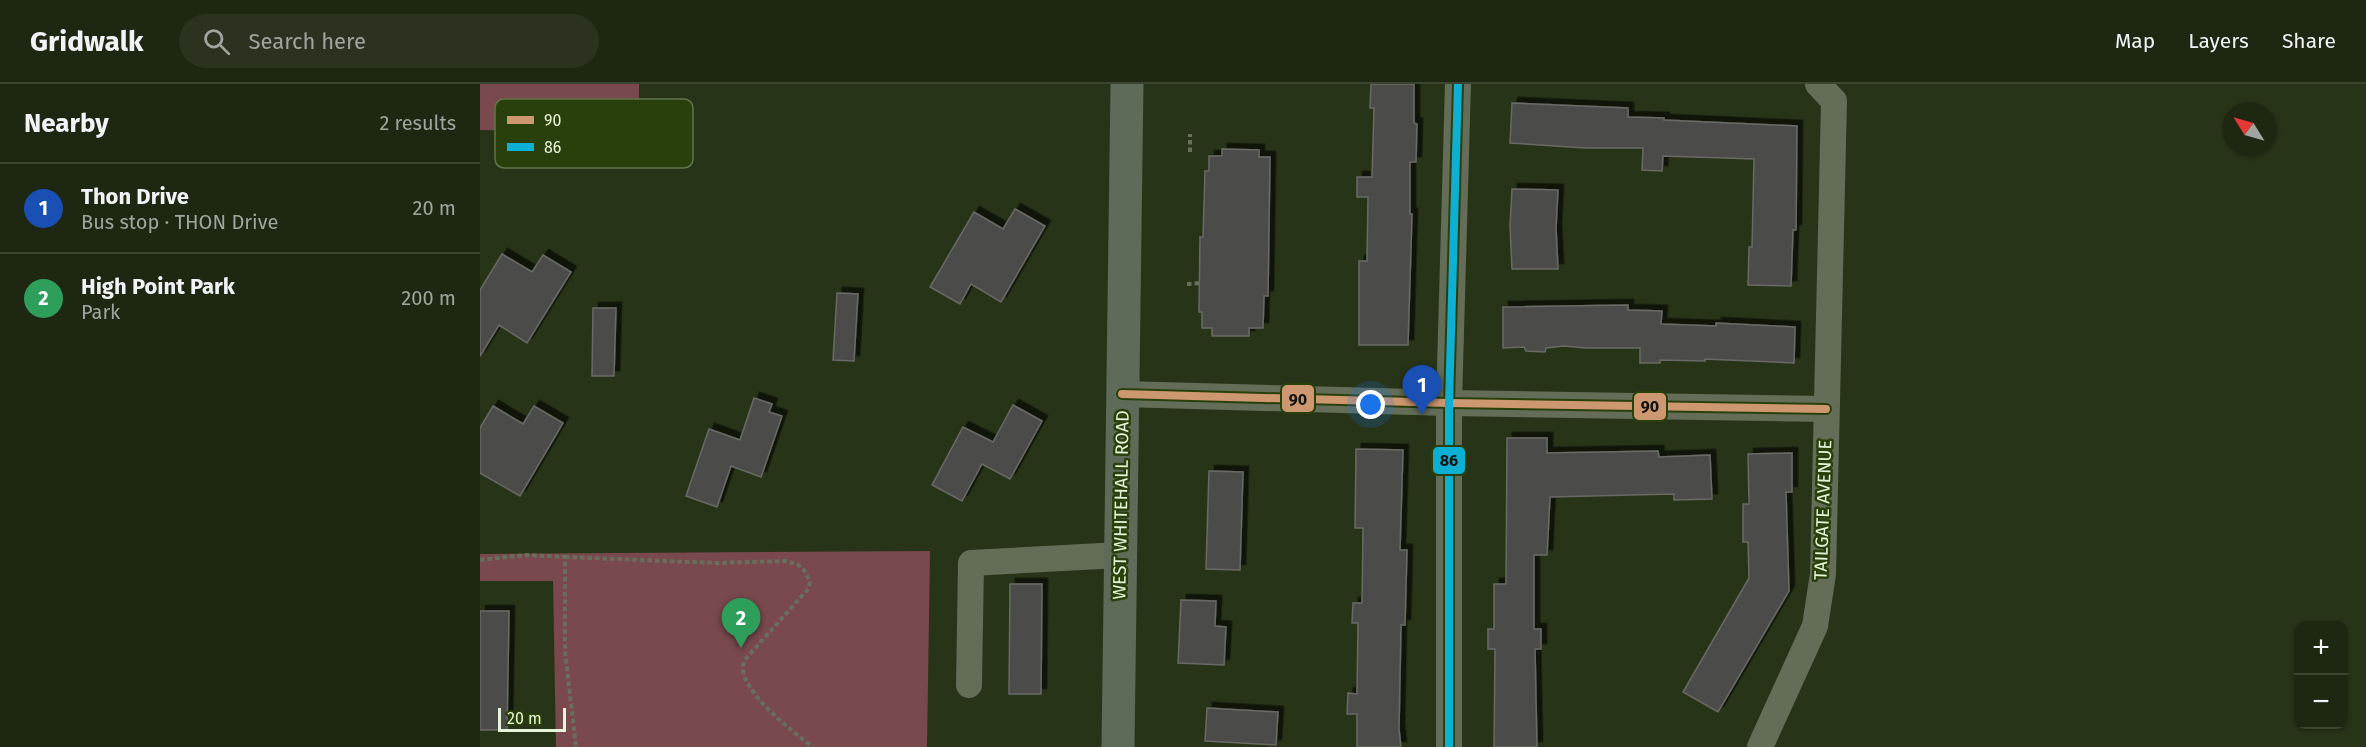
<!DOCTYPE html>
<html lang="en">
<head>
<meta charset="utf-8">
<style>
	:root { --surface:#1e2712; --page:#2b3320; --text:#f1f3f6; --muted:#a1a59f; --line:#3c4432; --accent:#d93025 }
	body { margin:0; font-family:"Fira Sans",sans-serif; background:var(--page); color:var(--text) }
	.controls { position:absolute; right:18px; bottom:18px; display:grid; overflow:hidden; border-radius:12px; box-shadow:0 2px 4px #0004 }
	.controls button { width:54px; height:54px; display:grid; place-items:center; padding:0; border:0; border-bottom:2px solid var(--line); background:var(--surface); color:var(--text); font:30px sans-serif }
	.compass { position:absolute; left:1742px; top:18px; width:54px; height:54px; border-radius:50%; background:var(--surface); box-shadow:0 2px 4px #0004; rotate:307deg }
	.scale { position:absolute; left:18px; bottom:15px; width:68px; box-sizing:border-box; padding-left:6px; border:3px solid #e6f5d9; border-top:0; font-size:16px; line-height:21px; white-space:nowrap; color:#e6f5d9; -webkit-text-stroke:4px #2a400c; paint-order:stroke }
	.you { position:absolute; left:891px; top:321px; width:21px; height:21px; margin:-15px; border:4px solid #fff; border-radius:50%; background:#1a73e8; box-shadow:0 0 0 9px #1a73e833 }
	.badge { display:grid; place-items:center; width:39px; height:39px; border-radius:50%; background:var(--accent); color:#fff; font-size:20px; font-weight:700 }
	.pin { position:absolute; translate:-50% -50px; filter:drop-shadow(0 2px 3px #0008) }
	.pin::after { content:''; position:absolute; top:32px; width:21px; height:18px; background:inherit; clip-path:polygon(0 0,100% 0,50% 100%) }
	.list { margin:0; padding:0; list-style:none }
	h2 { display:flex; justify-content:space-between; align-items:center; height:78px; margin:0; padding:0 24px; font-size:26px }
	h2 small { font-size:20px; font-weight:400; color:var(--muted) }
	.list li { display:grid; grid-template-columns:39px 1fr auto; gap:18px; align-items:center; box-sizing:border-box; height:90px; padding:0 24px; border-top:2px solid var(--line) }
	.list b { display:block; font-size:22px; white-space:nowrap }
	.list p { margin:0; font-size:20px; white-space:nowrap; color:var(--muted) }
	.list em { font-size:20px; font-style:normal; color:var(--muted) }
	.icon { flex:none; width:33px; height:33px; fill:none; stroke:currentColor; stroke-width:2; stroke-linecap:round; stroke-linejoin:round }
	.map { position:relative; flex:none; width:1886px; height:663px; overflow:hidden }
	header { display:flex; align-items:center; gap:36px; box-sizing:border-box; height:84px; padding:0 30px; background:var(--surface); border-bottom:2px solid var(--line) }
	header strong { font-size:28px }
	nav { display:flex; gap:33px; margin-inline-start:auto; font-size:21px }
	.search { width:420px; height:54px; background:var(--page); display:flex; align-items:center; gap:15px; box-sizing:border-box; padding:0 21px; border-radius:33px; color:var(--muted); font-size:22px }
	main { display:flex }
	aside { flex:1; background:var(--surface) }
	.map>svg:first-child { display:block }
	.green { fill:#79494d }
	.building { fill:#4c4c49; stroke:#696966; stroke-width:1.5; filter:url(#shadow) }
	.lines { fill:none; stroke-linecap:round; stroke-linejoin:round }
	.path { stroke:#68705d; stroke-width:4; stroke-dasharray:4.5 3; stroke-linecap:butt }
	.minor { stroke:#646d58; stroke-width:26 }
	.major { stroke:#5e6b58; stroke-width:33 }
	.bus-1-casing { stroke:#2a400c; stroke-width:12 }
	.bus-2-casing { stroke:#2a400c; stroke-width:12 }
	.bus-1 { stroke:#cd976f; stroke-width:8 }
	.bus-2 { stroke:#0dafd3; stroke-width:8 }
	.labels { text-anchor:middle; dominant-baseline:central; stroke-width:5; stroke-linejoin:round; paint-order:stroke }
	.street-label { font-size:18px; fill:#e6f5d9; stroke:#2a400c }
	.key { fill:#2a400c; stroke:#62764a; stroke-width:1.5 }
	.key-label { font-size:16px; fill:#e6f5d9 }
	.line-badge { stroke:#2a400c; stroke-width:2 }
	.pale-badge-label { font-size:16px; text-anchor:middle; font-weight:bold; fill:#111 }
</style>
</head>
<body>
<header>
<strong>Gridwalk</strong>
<div class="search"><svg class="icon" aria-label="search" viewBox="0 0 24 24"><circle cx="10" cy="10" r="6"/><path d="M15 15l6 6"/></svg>Search here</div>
<nav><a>Map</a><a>Layers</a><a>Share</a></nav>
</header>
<main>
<aside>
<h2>Nearby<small>2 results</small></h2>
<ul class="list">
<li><span class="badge" style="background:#1a4fb4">1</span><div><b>Thon Drive</b><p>Bus stop · THON Drive</p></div><em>20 m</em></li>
<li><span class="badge" style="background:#2e9e5b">2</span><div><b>High Point Park</b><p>Park</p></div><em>200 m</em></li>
</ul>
</aside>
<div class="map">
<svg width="1886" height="663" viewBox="0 0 1886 663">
	<defs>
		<filter id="shadow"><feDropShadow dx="5.5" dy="-5.5" stdDeviation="0" flood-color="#0009"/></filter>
	</defs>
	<rect width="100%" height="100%" fill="#283418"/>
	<!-- green -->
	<g class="green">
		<path d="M0,0H159V48L0,46Z"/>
		<path d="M450,467L447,663H76L73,497H0V470Z"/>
	</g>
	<!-- building -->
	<g class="building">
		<path d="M891,0H934V39L937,40L936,78H930V130H932L928,261H879V177H887L888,113H877V93H892L894,24H890Z"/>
		<path d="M1032,19L1148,24V33L1184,34V36L1317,42L1316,146H1313L1311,202L1268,201L1269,163H1272L1274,75L1183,72L1182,87L1162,86L1163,64H1105L1030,59Z"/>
		<path d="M742,65L779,66V73H790L788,212H784L783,244H769V252H732V244H722V228H719L720,153H723L725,87H729V72H742Z"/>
		<path d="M1032,105L1078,106L1076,144L1078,185H1032L1030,142Z"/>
		<path d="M535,125L565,142L521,218L491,200L480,220L450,203L494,128L523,145Z"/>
		<path d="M22,170L52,188L63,171L91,188L47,259L19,241L0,272V206Z"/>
		<path d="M357,209L378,210L374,277L353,276Z"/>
		<path d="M1148,221V226L1182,227L1181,240L1236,242V239L1315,243L1314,279L1225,275V277L1180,276V279H1160V264H1106L1084,262L1066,264L1065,268L1046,267L1044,263L1023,264V223Z"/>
		<path d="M113,224H136L134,292H112Z"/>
		<path d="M274,314L292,320L289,328L302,332L281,393L251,382L237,423L206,412L229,345L260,356Z"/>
		<path d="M533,321L562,337L530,395L502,380L482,417L452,401L483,343L513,358Z"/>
		<path d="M13,322L43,340L54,322L83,339L40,412L0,389V344Z"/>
		<path d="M1027,354H1067V369L1178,367L1179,373L1230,371L1232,415L1194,416V410L1070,413L1067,471H1054V545H1061V565H1055L1057,663H1014L1015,565H1008V545H1014V500H1026Z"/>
		<path d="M876,365L923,366L920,466H927L925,541H921L919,645L921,663H877V630H867L868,609L877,610L878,539H872L873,519H882L883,444H875Z"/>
		<path d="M1312,369V408H1306L1309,507L1238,628L1203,608L1269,494L1268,458H1263V420H1269L1268,370Z"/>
		<path d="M729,387L763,388L760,486L726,485Z"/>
		<path d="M530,500H562L561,610H529Z"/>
		<path d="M701,516L736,517L735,542L746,543L744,581L698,579Z"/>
		<path d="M0,527H29L27,646H0Z"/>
		<path d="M727,624L798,628L796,661L725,657Z"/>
	</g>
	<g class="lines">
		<!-- path -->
		<g class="path">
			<path d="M710,68V50"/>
			<path d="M707,200L722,199"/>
			<path d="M85,473L237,479L305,477L317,480L324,486L330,498L329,504L270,570C267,573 264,577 263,582C260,607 314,649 333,663"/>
			<path d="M0,476L46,471L85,473V567L96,663"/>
		</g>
		<!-- minor -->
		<g class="minor">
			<path d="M642,310L969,319L1346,325"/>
			<path d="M489,601L491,479L640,471"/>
			<path d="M969,663V319L978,0"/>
			<path d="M1280,663L1335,542L1343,490L1354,17L1338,0"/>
		</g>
		<!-- major -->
		<path class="major" d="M638,663L647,0"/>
		<!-- bus-1 casing -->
		<g class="bus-1-casing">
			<path id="bus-1" d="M642,310L969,319L1346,325"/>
		</g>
		<!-- bus-2 casing -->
		<g class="bus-2-casing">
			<path id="bus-2" d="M969,663V319L978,0"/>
		</g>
		<!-- bus-1 -->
		<use href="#bus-1" class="bus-1"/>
		<!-- bus-2 -->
		<use href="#bus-2" class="bus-2"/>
	</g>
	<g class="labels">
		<!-- street labels -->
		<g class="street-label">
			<text transform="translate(641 421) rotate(-89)">WEST WHITEHALL ROAD</text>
			<text transform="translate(1343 426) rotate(-88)">TAILGATE AVENUE</text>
		</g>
	</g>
	<!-- legend -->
	<rect x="15" y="15" width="198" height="69" rx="9" class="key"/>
	<rect x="27" y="32" width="27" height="8" fill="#cd976f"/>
	<rect x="27" y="59" width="27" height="8" fill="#0dafd3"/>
	<g class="key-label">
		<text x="64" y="42">90</text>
		<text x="64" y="69">86</text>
	</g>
	<g class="line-badge">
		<rect x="801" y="300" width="34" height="29" rx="6" fill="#cd976f"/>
		<rect x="1153" y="308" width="34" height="29" rx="6" fill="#cd976f"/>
		<rect x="952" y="362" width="34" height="29" rx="6" fill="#0dafd3"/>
	</g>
	<g class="pale-badge-label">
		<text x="818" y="321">90</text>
		<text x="1170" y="328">90</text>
		<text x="969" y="382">86</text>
	</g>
</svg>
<div class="controls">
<button>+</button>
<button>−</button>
</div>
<svg class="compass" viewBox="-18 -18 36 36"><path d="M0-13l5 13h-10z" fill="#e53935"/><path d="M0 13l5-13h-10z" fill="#a1a59f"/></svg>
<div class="scale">20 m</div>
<div class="you"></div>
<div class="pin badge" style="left:942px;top:331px;background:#1a4fb4">1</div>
<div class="pin badge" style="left:261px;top:564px;background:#2e9e5b">2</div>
</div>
</main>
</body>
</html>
